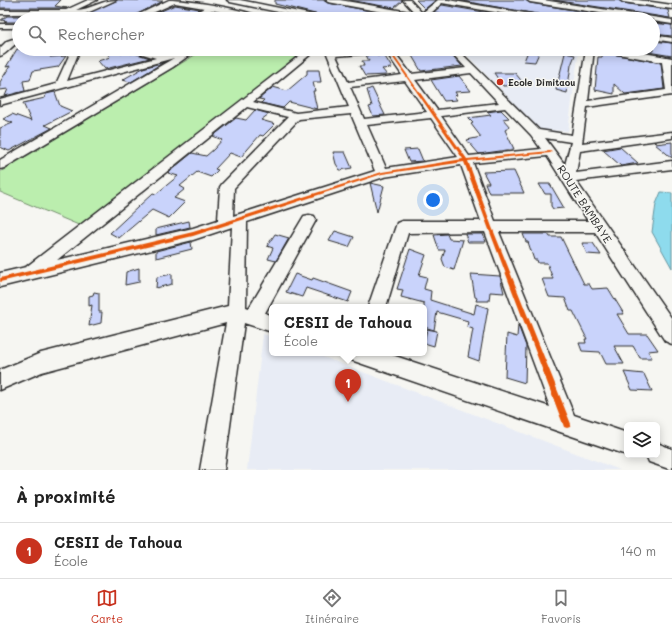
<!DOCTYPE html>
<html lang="fr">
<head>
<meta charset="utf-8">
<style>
	:root { --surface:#fff; --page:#f6f6f6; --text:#222; --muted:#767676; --line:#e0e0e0; --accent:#c8321e }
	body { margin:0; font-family:Mali,sans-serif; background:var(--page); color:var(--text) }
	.controls { position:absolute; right:12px; bottom:12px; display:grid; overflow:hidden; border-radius:6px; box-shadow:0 2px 10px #0003 }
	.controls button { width:36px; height:36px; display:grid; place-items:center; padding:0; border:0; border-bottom:1px solid var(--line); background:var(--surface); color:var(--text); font:20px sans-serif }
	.you { position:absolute; left:433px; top:200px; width:14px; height:14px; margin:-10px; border:3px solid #fff; border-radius:50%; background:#1a73e8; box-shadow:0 0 0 6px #1a73e833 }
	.badge { display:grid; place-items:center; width:26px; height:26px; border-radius:50%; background:var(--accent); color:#fff; font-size:13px; font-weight:700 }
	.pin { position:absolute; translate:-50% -33px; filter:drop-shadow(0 1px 2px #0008) }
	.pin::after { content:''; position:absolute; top:21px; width:14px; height:12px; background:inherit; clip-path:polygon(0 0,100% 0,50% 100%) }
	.popup { position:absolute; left:269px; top:304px; width:158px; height:52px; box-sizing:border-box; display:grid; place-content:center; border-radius:6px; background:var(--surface); filter:drop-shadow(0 1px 3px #0005); font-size:13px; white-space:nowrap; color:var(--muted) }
	.popup b { font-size:15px; color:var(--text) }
	.popup::after { content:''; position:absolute; left:50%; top:100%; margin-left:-8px; border:8px solid transparent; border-top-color:var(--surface) }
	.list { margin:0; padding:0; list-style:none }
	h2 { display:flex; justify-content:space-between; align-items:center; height:52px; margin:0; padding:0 16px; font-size:17px }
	h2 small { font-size:13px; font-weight:400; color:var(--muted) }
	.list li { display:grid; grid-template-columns:26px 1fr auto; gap:12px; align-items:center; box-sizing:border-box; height:56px; padding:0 16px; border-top:1px solid var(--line) }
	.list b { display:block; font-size:15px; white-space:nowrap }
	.list p { margin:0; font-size:13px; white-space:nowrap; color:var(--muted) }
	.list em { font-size:13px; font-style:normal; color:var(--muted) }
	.icon { flex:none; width:22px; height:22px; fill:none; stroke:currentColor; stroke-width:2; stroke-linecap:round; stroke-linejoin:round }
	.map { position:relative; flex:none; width:672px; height:470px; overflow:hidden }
	.search { position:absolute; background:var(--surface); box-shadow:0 2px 10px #0003; left:12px; right:12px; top:12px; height:44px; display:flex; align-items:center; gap:10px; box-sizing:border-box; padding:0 14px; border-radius:22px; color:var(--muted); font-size:15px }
	.sheet { height:108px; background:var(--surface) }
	nav { display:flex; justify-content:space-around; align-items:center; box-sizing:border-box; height:56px; border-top:1px solid var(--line); background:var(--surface); font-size:11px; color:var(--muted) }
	nav a { display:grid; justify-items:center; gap:2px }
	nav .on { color:var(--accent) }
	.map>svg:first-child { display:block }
	.built { fill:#e8ecf5 }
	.green { fill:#bbeeae; stroke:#738c6c }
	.water { fill:#8edbed; stroke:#66959f }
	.building { fill:#c9d3fb; stroke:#2b2b2b }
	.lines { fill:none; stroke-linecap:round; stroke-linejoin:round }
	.minor-casing { stroke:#2b2b2b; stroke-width:3 }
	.minor { fill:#f6f6f2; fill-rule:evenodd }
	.cycleway-casing { stroke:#f6f6f2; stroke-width:3 }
	.cycleway { fill:#e8590c; fill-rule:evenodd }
	.poi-dot { fill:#c8321e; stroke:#f6f6f2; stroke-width:1.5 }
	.labels { text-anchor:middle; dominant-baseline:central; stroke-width:3; stroke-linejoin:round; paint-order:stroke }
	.far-poi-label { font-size:9px; font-weight:bold; fill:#2b2b2b; stroke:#f6f6f2; text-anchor:start }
	.street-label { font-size:11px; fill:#2b2b2b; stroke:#f6f6f2 }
</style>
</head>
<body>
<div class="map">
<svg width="672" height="470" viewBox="0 0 672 470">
	<rect width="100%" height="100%" fill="#f6f6f2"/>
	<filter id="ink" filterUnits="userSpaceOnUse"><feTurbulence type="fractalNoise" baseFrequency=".025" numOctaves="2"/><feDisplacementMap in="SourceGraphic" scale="8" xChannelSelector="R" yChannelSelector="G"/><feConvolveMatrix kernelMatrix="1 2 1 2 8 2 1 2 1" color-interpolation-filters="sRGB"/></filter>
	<g filter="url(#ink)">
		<!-- built -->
		<g class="built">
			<path d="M461,49H579L568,131L540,130Z"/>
			<path d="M263,334L272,337V353H313L620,470H247Z"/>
		</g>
		<!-- green -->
		<path class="green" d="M205,49H308L81,226L0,192V172Z"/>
		<!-- water -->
		<path class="water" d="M661,192L672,193V268L652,232L656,204Z"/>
		<!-- building -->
		<g class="building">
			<path d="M0,0H61L55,6L67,8H0Z"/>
			<path d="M118,0L163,1L128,19H19V22H4L7,21L1,20L7,16H80Z"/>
			<path d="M275,0H324L328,3L387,14L382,19L374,18L373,19H328L323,16L275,4Z"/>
			<path d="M349,0H402V1L394,8Z"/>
			<path d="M416,0H436L425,9Z"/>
			<path d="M457,0H526L530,3L628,19L605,17V18H599V19H557L548,16Z"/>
			<path d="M553,0H619L623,3L668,10L670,18Z"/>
			<path d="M175,5L200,9L183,19H143Z"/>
			<path d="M442,5L525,19L442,18L444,14L434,12Z"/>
			<path d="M212,12L228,19H197Z"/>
			<path d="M279,14L305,19H271Z"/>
			<path d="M653,23L672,25V36L653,34Z"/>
			<path d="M653,41L672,43V56L630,49L653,51Z"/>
			<path d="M17,49H32L29,53L52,52L50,57L66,56L58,67L33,71L30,80L23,81L25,91L5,96L8,89L0,90V82L10,66L6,67Z"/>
			<path d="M118,49L121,53L129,51L131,54L134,53L150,58L105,69L98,61L110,57L106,52Z"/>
			<path d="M408,49H447L462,66L421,71Z"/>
			<path d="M528,51L539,53L535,62L524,61Z"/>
			<path d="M603,51L607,53L661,63L664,89L625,94L614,84V94L595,90L598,57H602Z"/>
			<path d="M565,53L575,55L571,65L567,93L556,90Z"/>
			<path d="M376,54L377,56L384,55L392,68L382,69L387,75L365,76L359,66H364L362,61H369L366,55Z"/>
			<path d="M164,62L131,82L122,80L143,68Z"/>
			<path d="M307,70H319L321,82H313L315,91H313L317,109L289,102L283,108L261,103L264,100L259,99L273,87L287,91L307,74Z"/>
			<path d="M494,73H515L525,85L503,86Z"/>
			<path d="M459,76L471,91L455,92L457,95L454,96L457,100L444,101L431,80Z"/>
			<path d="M372,88L382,109L385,115L373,116L369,107L372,106L367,90Z"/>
			<path d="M55,92L60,106L72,111L45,125L52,128L9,151L0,147V128L13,123L3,119L12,114L31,121L23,103L45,98L46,94Z"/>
			<path d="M255,110L269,114L261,120L275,124L263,136L260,135L241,157L230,153L215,169L218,170L211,177L197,172L180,186L185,189L174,198L185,202L169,218L152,210L119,238L110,233L153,193L156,194L178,176L168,173L170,171L192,153L206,156L214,149L222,140L213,136L236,118L246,120Z"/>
			<path d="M501,110L509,118L503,119L510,127L505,130L514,149L479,154L467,140L481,137L471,124L473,123L468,118L491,115L487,112Z"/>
			<path d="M672,142V158L655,144Z"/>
			<path d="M620,147L638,163L621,166L603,150Z"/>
			<path d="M418,149L423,161L409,162L404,150Z"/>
			<path d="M333,152H345L352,168L340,170L336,164Z"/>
			<path d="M514,171L524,193H489L485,183H489L483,172Z"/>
			<path d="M370,183L384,186L377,212Z"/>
			<path d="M539,184H550L564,208L553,209L551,206V194H545Z"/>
			<path d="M189,221L190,227L156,235V229Z"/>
			<path d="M335,231L354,237L349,247L329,241Z"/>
			<path d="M275,234L289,238L276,261L268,259L273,248L267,246Z"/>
			<path d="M447,234L449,239L463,240L454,270L445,267L442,259L445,250H439L434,235Z"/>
			<path d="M465,234H483L486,242H468Z"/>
			<path d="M523,234H548L550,237H561L584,284H589L592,289L608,288L624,314H617L629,334H647L658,350L648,351L652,358H640L633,346H614L624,364H606L600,352L582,351L579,343H586L585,339H587L573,311H570L565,298L549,297L542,279H553L547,263H538L537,260H534L528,242H526Z"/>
			<path d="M191,242L192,249L156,258V251Z"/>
			<path d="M582,243H593L601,255L587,254Z"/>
			<path d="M410,249L426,255L419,275L427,277L424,289L431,291L430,300L474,314L476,304L488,308L479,361L468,357L473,329L467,327L468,321L437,312L434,330L424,327V303L401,297L403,290L397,289Z"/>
			<path d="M139,268V282L125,285L126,272Z"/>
			<path d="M172,274V284L156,288L157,277Z"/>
			<path d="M295,274L312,280L313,278L352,292L348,302L306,288L302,297L286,292Z"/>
			<path d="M471,274L500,276L504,293L490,292L489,301H476L477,298L475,297Z"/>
			<path d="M94,292L99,293V312H102L101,323L89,326L92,305L89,306V296L93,295Z"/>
			<path d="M518,325L526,346L525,383L505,377L507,334L517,337Z"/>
			<path d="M427,329L437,331L434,346L424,343Z"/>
			<path d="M624,372L644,374L652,391L632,390Z"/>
		</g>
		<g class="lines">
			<!-- minor casing -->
			<g class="minor-casing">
				<g id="minor">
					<path d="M88,0H97L76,10C90,10 102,0 116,0L85,14H0V10H66Z"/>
					<path d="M169,0C186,0 250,9 262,19H250L212,10L194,19H184L204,8L175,3L139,19H129Z"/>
					<path d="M227,0H240L323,17L327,19H312L230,2Z"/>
					<path d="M325,0H340L415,13L403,0H410L422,13L438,0H448L548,17L552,19H535L442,3L428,16L440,17L441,19H420L328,2Z"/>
					<path d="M527,0H543L672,20V24L653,21V19H638L530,2Z"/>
					<path d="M620,0H638L672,5V9L623,2Z"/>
					<rect x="0" y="24" width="19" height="4"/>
					<path d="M653,35L672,38V42L653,39Z"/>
					<path d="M19,37V42C12,45 7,54 0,56V48L7,41Z"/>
					<path d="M72,49H80L67,81L156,58L133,51L132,49H146L166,55L180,51L183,52L188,49H194L195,51L173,67L4,168L0,169V160L174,58L0,105V99L56,84Z"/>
					<path d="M308,49H317L253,102L296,113L349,107L325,49H333L334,51L358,49H392L411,74L466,68L448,49H457L539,130L572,135L586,49H594L588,101L666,90L662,62L607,52L603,49H621L672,58V95L587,107L582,143L672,132V138L580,151L576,173L672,161V169L576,181L672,319V344L665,341L595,232H499L574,415L627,433V455L351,360L348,353H386L550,407L485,232L408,233L386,307H368L397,223L402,221H481L461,165L384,177L247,222L246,307L249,308L304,216L309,215L314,216L316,220L265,313L272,316V332L244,323L224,470H200L226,323L42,372L0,390V370L41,353L228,306L232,227L193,240L0,287V273L26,267ZM386,52L402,75L348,82L336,56ZM471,73L499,103L437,110L415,80ZM405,81L427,112L364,119L350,87ZM247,107L288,117L222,184L220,187L218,220L193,228L57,260ZM505,108L531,135L541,149L469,156L441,116ZM351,114L375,171L233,216L234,188L299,119ZM431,118L458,157L386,168L367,125ZM545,138L571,142L565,165ZM547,156L588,221H495L473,163Z"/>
					<path d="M657,443L672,449V470L649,462L646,455H657Z"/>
				</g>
			</g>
			<!-- minor -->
			<use href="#minor" class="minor"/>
			<!-- cycleway casing -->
			<g class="cycleway-casing">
				<path id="cycleway" d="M387,49H389L467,159L550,151L552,152L550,153L468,161L492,227L571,424L570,427L567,428L564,427L563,424L488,227L464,162L382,174L193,236L0,282V278L193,232L382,172L463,159Z"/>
			</g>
			<!-- cycleway -->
			<use href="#cycleway" class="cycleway"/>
		</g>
	</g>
	<!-- markers -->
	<circle class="poi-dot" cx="500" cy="82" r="4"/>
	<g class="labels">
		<!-- far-poi labels -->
		<g class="far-poi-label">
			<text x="508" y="82">Ecole Dimitaou</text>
		</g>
		<!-- street labels -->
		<g class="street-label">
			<text transform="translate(585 204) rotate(57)">ROUTE BAMBAYE</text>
		</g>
	</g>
</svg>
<div class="controls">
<button><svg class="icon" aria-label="layers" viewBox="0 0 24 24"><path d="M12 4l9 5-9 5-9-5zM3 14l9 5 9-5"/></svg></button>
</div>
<div class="you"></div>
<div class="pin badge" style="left:348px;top:402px">1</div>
<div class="popup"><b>CESII de Tahoua</b>École</div>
<div class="search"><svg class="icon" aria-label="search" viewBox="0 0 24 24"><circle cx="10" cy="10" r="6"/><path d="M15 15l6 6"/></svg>Rechercher</div>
</div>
<section class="sheet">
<h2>À proximité<small></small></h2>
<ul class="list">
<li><span class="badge">1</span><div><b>CESII de Tahoua</b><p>École</p></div><em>140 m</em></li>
</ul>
</section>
<nav>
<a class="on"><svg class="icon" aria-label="map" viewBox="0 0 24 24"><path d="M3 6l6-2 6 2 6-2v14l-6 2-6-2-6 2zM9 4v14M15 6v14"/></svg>Carte</a>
<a><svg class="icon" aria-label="directions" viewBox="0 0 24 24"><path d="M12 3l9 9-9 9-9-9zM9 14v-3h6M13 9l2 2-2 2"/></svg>Itinéraire</a>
<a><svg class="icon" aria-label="saved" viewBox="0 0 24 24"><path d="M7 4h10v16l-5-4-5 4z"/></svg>Favoris</a>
</nav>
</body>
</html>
